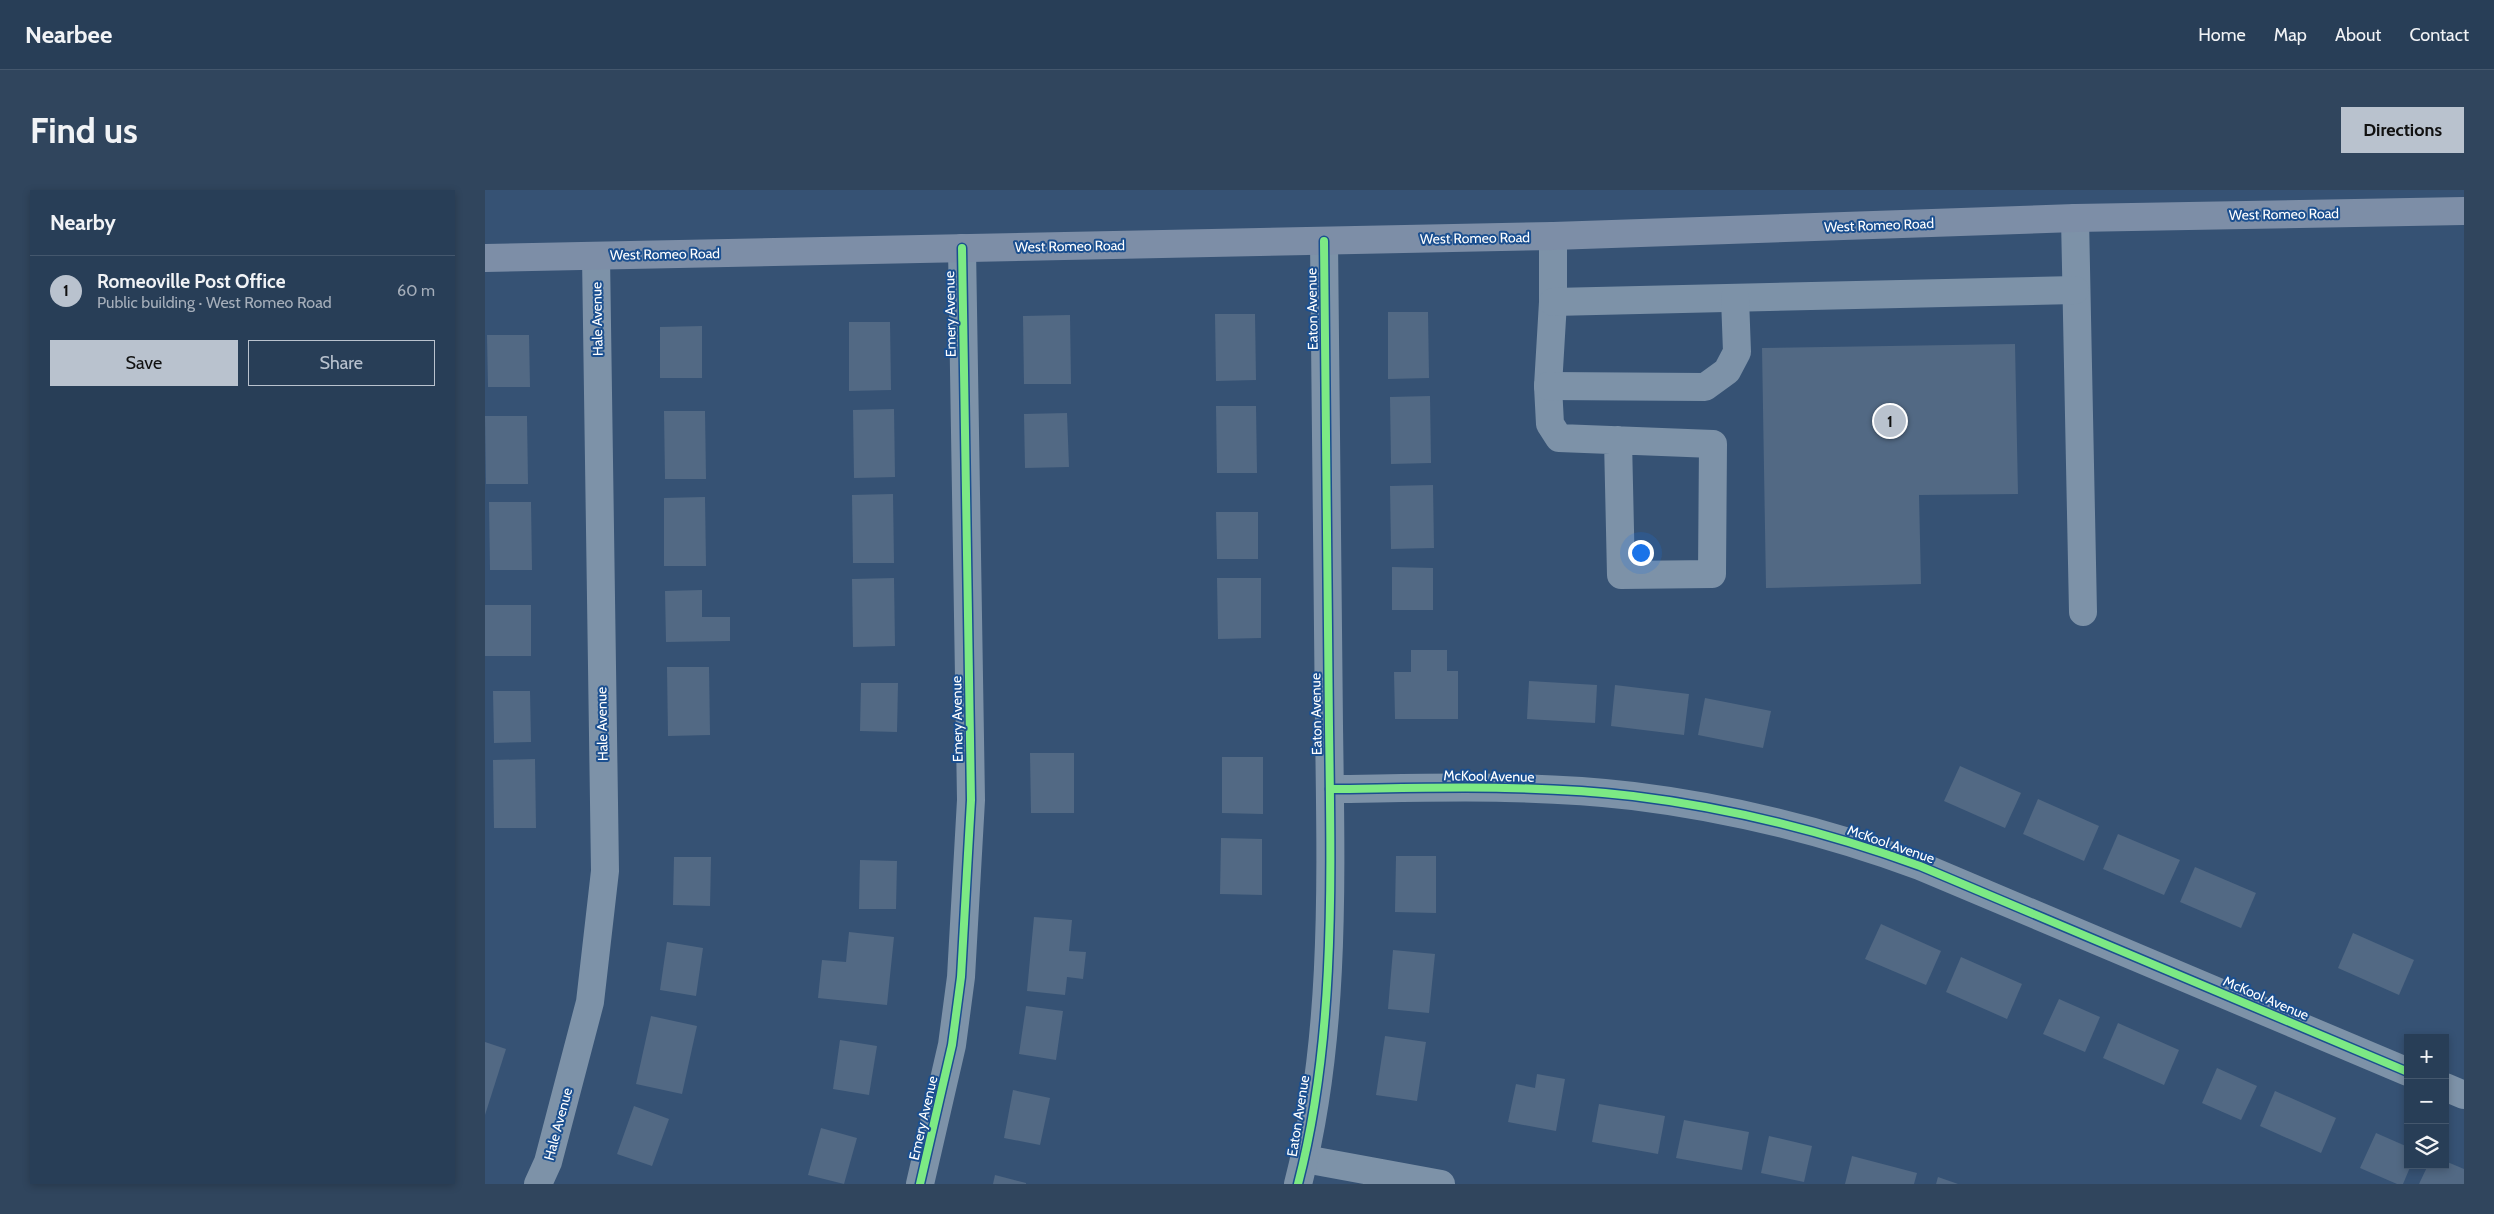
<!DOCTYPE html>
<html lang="en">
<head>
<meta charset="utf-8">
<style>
	:root { --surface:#283e57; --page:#30455d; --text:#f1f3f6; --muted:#a5aeba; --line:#44576d; --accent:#b9c2ce }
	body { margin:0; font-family:Cabin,sans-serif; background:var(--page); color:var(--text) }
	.controls { position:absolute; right:15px; bottom:15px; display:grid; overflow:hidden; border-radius:0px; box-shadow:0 2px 8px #0003 }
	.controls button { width:45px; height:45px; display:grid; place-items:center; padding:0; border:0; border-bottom:1px solid var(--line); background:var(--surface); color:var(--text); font:25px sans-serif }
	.you { position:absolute; left:1155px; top:362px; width:18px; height:18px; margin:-12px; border:4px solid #fff; border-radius:50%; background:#1a73e8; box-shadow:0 0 0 8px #1a73e833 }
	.badge { display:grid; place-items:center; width:32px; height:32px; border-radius:50%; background:var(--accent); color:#111; font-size:16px; font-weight:700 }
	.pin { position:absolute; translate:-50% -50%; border:2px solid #fff; box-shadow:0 1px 5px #0006 }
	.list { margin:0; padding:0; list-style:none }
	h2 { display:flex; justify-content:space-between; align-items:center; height:65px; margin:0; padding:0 20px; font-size:21px }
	h2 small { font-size:16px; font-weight:400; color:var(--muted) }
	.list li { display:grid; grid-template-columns:32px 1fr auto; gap:15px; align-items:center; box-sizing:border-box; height:70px; padding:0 20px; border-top:1px solid var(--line) }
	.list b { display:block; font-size:19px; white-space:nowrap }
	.list p { margin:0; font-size:16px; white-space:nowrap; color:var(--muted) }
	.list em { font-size:16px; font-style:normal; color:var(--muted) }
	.actions { display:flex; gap:10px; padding:15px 20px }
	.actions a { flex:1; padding:11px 0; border:1px solid var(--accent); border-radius:0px; text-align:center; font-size:18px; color:var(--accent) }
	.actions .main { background:var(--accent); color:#111 }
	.icon { flex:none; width:28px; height:28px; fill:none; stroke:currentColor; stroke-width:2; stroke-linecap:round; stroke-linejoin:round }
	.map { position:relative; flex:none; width:1979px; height:994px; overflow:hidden; border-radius:0px }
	header { display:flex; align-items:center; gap:30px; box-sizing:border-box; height:70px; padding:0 25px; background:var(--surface); border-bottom:1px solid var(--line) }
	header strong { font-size:24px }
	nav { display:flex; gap:28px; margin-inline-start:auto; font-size:18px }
	.intro { display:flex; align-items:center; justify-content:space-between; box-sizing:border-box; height:120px; padding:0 30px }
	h1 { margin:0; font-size:35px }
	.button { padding:12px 22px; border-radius:0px; background:var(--accent); color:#111; font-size:18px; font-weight:700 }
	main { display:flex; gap:30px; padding:0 30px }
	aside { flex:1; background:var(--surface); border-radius:0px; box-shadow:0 2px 8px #0003 }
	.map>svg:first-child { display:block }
	.building { fill:#526984 }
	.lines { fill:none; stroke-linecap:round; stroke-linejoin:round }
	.minor { stroke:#7d92a8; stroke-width:28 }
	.major { stroke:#7d8ea7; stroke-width:28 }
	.cycleway-casing { stroke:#1b4f8f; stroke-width:11 }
	.cycleway { stroke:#7ce984; stroke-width:8 }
	.labels { text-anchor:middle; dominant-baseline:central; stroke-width:4; stroke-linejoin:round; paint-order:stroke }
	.street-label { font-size:14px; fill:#fff; stroke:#1b4f8f }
</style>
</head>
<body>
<header>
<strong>Nearbee</strong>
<nav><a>Home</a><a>Map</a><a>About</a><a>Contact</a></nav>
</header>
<div class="intro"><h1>Find us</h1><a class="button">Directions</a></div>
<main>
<aside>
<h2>Nearby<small></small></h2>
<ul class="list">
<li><span class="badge">1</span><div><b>Romeoville Post Office</b><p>Public building · West Romeo Road</p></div><em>60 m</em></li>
</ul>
<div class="actions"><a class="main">Save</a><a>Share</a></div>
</aside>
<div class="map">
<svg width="1979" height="994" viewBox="0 0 1979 994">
	<rect width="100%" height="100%" fill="#365274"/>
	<!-- building -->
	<g class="building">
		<path d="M903,122H943L944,188L903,189Z"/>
		<path d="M730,124H770L771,190L731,191Z"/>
		<path d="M585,125L586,194H539L538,126Z"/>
		<path d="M364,132H405L406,200L364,201Z"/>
		<path d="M217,136V188H175V137Z"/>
		<path d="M2,145H44L45,197H3Z"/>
		<path d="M1530,154L1533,304L1434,305L1436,394L1281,398L1277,158Z"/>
		<path d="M945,206L946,273L906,274L905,207Z"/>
		<path d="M731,216H771L772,283H732Z"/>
		<path d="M409,219L410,287L369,288L368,220Z"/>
		<path d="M179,221H220L221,289H180Z"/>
		<path d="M582,223L584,277L540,278L539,224Z"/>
		<path d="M0,226H42L43,294H1Z"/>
		<path d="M948,295L949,358L906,359L905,296Z"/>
		<path d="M408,304L409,373H368L367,305Z"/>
		<path d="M220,307L221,376H179V308Z"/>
		<path d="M4,312H46L47,380H5Z"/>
		<path d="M731,322H773V369H732Z"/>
		<path d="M907,377L948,378V420H907Z"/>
		<path d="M409,388L410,456L368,457L367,389Z"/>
		<path d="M732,388H776V448L733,449Z"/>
		<path d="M217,400V427H245V451L181,452L180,401Z"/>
		<rect x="0" y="415" width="46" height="51"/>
		<path d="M926,460H962V481H973V529H910L909,482H926Z"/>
		<path d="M182,477H224L225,545L183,546Z"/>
		<path d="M1044,491L1112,495L1110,533L1042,529Z"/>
		<path d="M376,493H413L412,542L375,541Z"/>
		<path d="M1130,495L1204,504L1199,545L1126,536Z"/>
		<path d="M8,501H45L46,552L9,553Z"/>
		<path d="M1220,508L1286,521L1278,558L1213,545Z"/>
		<path d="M545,563H589V623H546Z"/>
		<path d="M737,567H778V624L737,623Z"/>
		<path d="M50,569L51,638H9L8,570Z"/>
		<path d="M1475,576L1536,603L1520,638L1459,611Z"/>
		<path d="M1553,609L1614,636L1599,671L1538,644Z"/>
		<path d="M1633,644L1695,670L1679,705L1618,679Z"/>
		<path d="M736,648L777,649V705L735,704Z"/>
		<path d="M911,666H951V723L910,722Z"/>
		<path d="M189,667H226L225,716L188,715Z"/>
		<path d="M375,670L412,671L411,719H374Z"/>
		<path d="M1710,677L1771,703L1756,738L1695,712Z"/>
		<path d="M549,727L587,730L584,761L601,762L598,789L582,787L580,805L542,801Z"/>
		<path d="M1396,734L1456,761L1441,795L1380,769Z"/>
		<path d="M364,742L409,747L402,815L333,808L337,770L361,772Z"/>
		<path d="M1868,743L1929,770L1914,805L1853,778Z"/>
		<path d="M182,752L218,758L211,806L175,800Z"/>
		<path d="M908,760L950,764L944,823L903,819Z"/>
		<path d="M1476,767L1537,794L1522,829L1461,802Z"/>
		<path d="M1574,809L1615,827L1600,862L1558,844Z"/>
		<path d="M541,816L578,821L571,870L534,864Z"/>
		<path d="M166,826L212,836L197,904L151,894Z"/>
		<path d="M1633,833L1694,860L1679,895L1618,868Z"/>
		<path d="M900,846L941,852L932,911L891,905Z"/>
		<path d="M355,850L392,856L384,905L348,899Z"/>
		<path d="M0,852L21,859L0,925Z"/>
		<path d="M1732,878L1772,896L1756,930L1717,913Z"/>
		<path d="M1052,884L1080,889L1071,941L1023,932L1031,894L1050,898Z"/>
		<path d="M528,900L565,908L555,955L519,948Z"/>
		<path d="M1790,901L1851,928L1836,963L1775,936Z"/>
		<path d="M1114,914L1180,926L1173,964L1107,952Z"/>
		<path d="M149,916L184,929L167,976L132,964Z"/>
		<path d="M1199,930L1264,942L1257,980L1191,968Z"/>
		<path d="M336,938L372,948L359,994L323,985Z"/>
		<path d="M1891,943L1923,957V975H1926L1918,994H1912L1875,978Z"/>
		<path d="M1284,946L1327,956L1319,992L1276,983Z"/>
		<path d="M1367,966L1432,983L1429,994H1360Z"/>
		<path d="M1960,971L1979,979V994H1934L1943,975H1960Z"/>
		<path d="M510,985L541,993V994H508Z"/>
		<path d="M1453,987L1473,994H1451Z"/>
	</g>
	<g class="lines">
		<!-- minor -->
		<g class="minor">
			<path d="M1590,28L1598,422"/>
			<path d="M1068,46V112L1063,196L1065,234L1074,248L1228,254L1227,384L1136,385L1133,250"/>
			<path d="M1068,112L1590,100"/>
			<path d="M1063,196L1220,197L1242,181L1252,162L1250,108"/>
			<path d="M845,599C945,598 1048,594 1148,606C1246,618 1342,642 1435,676L1923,882"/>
			<path d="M1960,897L1979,905"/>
			<path d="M820,969L956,994"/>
			<path d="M53,994L63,972L105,812L120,681L111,66"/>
			<path d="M435,994L467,855L476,787L486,610L477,58"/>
			<path d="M813,994C851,848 846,686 844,536C842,374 841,212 839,51"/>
		</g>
		<!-- major -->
		<path class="major" d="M0,68L1068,46L1590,28L1979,21"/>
		<!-- cycleway casing -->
		<g class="cycleway-casing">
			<g id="cycleway">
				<path d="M845,599C945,598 1048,594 1148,606C1246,618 1342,642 1435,676L1923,882"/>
				<path d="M435,994L467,855L476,787L486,610L477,58"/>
				<path d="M813,994C851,848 846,686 844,536C842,374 841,212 839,51"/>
			</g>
		</g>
		<!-- cycleway -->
		<use href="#cycleway" class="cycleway"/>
	</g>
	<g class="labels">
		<!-- street labels -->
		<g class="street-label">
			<text transform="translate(1799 24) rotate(-1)">West Romeo Road</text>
			<text transform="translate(1394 35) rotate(-2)">West Romeo Road</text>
			<text transform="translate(990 48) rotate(-1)">West Romeo Road</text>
			<text transform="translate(585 56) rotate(-1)">West Romeo Road</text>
			<text transform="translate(180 64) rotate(-1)">West Romeo Road</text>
			<text transform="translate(827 119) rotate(-91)">Eaton Avenue</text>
			<text transform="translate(465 124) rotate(-91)">Emery Avenue</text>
			<text transform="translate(112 129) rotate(-91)">Hale Avenue</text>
			<text transform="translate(831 524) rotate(-91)">Eaton Avenue</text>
			<text transform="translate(472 529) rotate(-91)">Emery Avenue</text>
			<text transform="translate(117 534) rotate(-91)">Hale Avenue</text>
			<text transform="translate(1004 586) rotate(1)">McKool Avenue</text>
			<text transform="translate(1406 654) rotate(19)">McKool Avenue</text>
			<text transform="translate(1781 808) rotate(23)">McKool Avenue</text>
			<text transform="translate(813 926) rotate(-81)">Eaton Avenue</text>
			<text transform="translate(438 928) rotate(-77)">Emery Avenue</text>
			<text transform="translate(73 934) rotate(-75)">Hale Avenue</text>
		</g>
	</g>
</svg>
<div class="controls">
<button>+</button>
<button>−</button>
<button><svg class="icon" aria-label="layers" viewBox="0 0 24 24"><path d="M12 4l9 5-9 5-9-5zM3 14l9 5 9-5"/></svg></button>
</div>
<div class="you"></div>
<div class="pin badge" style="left:1405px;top:231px">1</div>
</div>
</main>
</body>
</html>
